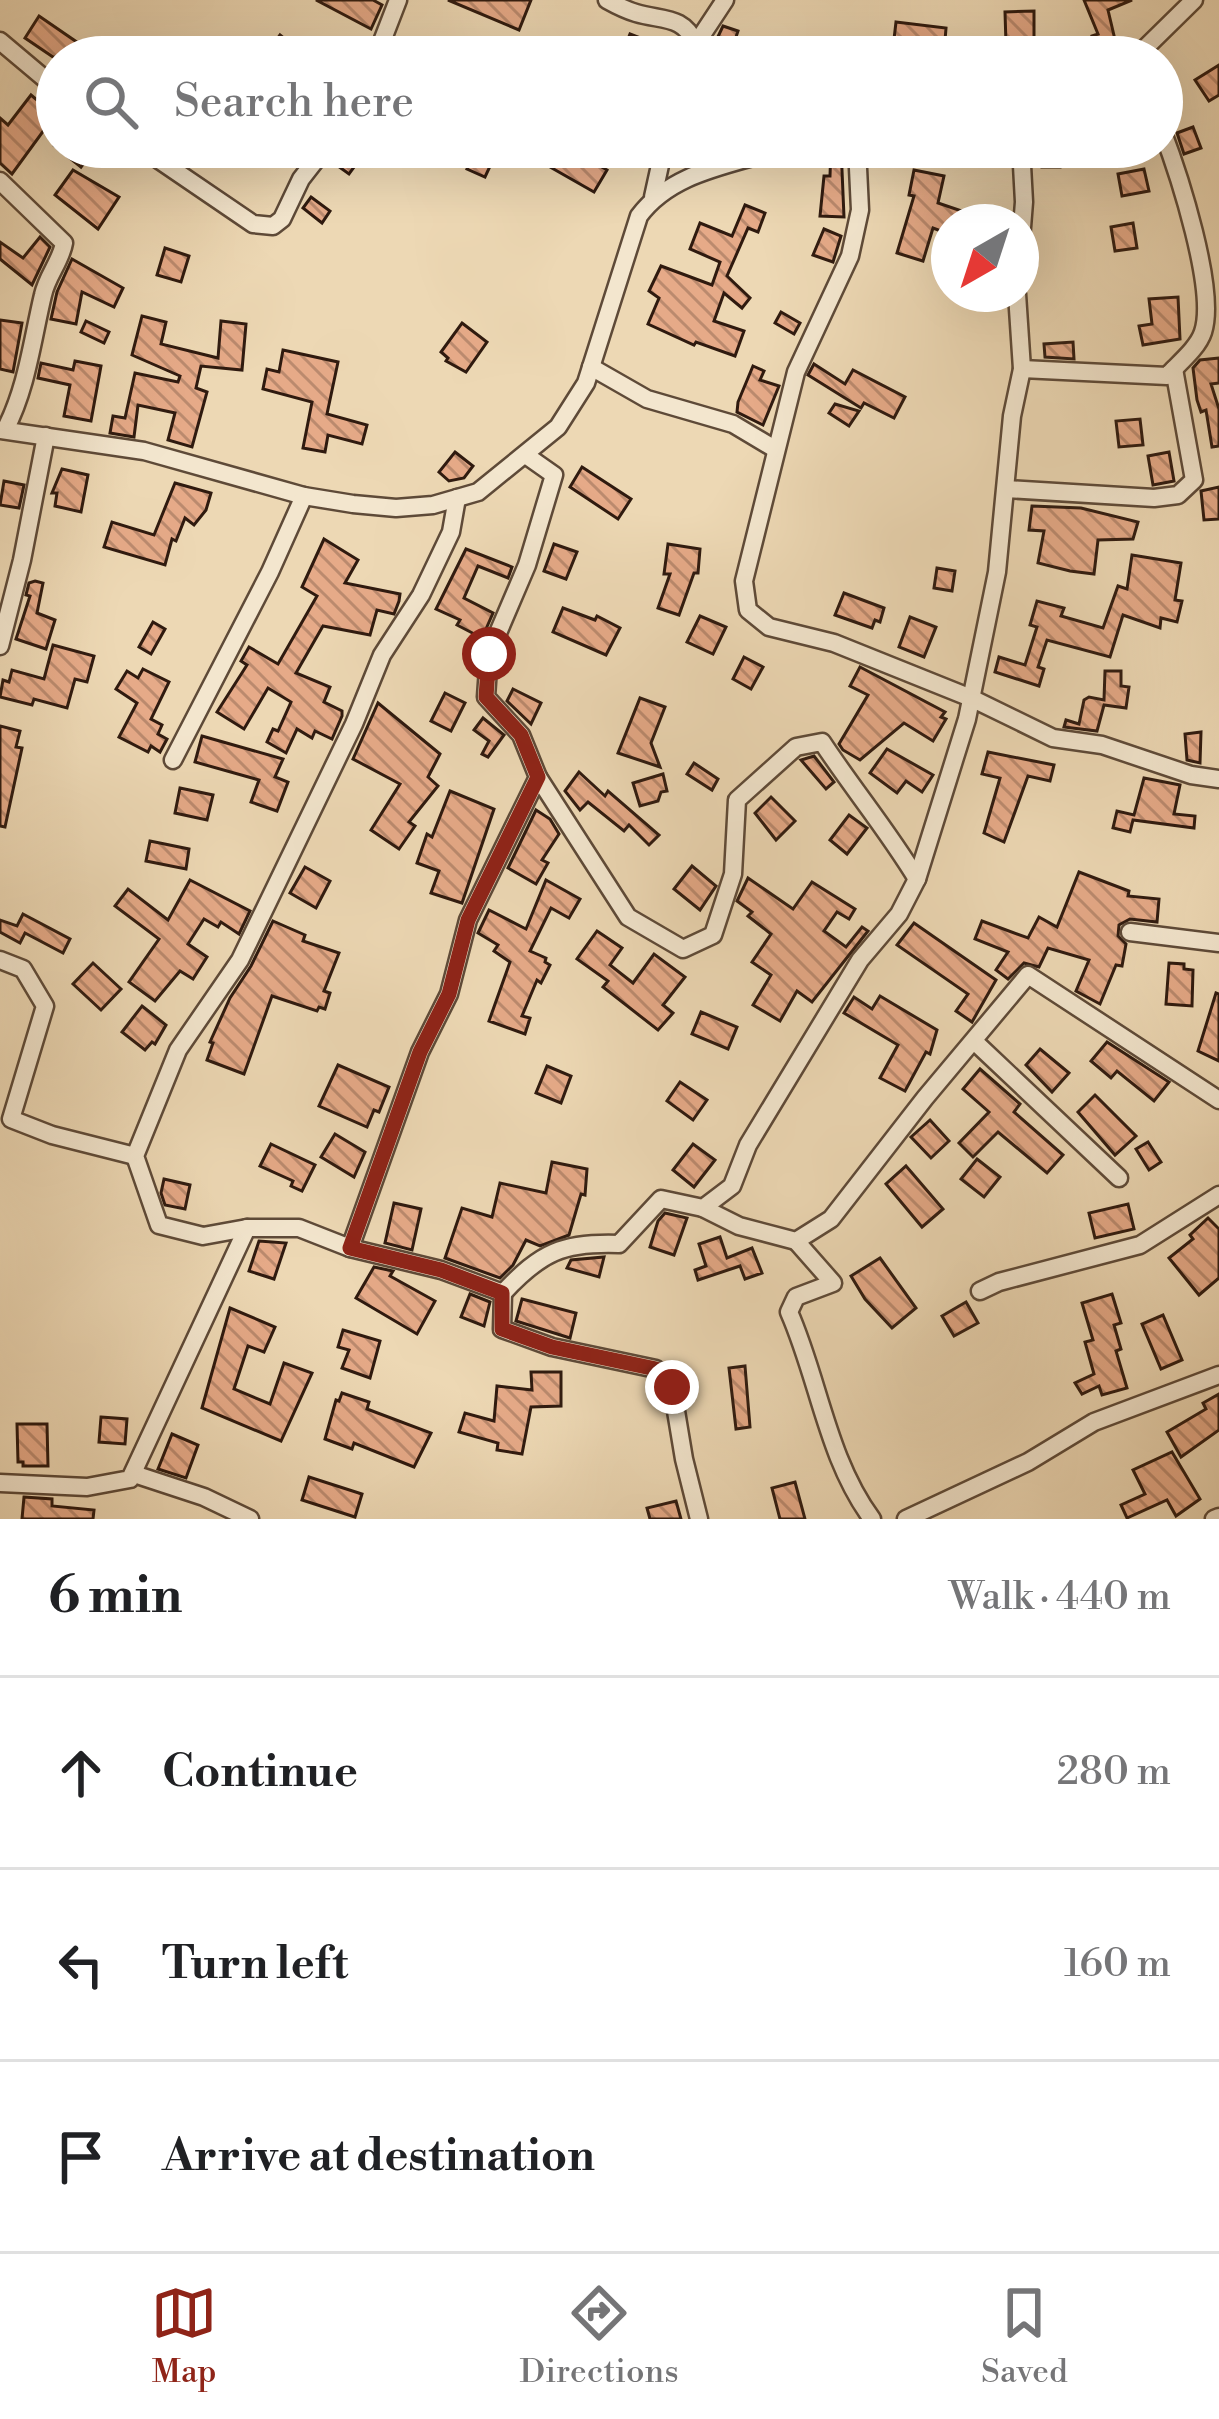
<!DOCTYPE html>
<html lang="en">
<head>
<meta charset="utf-8">
<style>
	:root { --surface:#fff; --page:#f6f6f6; --text:#202124; --muted:#757577; --line:#e0e0e0; --accent:#8f2418 }
	body { margin:0; font-family:"Libre Bodoni",serif; background:var(--page); color:var(--text) }
	.compass { position:absolute; left:931px; top:204px; width:108px; height:108px; border-radius:50%; background:var(--surface); box-shadow:0 12px 48px #0002; rotate:219deg }
	.stop { position:absolute; width:36px; height:36px; margin:-27px; border:9px solid #8f2418; border-radius:50%; background:#fff }
	.stop.end { background:#8f2418; border-color:#fff; box-shadow:0 3px 12px #0008 }
	.list { margin:0; padding:0; list-style:none }
	h2 { display:flex; justify-content:space-between; align-items:center; height:156px; margin:0; padding:0 48px; font-size:51px }
	h2 small { font-size:39px; font-weight:400; color:var(--muted) }
	.list li { display:grid; grid-template-columns:78px 1fr auto; gap:36px; align-items:center; box-sizing:border-box; height:192px; padding:0 48px; border-top:3px solid var(--line) }
	.list b { display:block; font-size:45px; white-space:nowrap }
	.list em { font-size:39px; font-style:normal; color:var(--muted) }
	.icon { flex:none; width:66px; height:66px; fill:none; stroke:currentColor; stroke-width:2; stroke-linecap:round; stroke-linejoin:round }
	.map { position:relative; flex:none; width:1219px; height:1519px; overflow:hidden }
	.search { position:absolute; background:var(--surface); box-shadow:0 12px 48px #0002; left:36px; right:36px; top:36px; height:132px; display:flex; align-items:center; gap:30px; box-sizing:border-box; padding:0 42px; border-radius:66px; color:var(--muted); font-size:45px }
	.sheet { height:732px; background:var(--surface) }
	nav { display:flex; justify-content:space-around; align-items:center; box-sizing:border-box; height:168px; border-top:3px solid var(--line); background:var(--surface); font-size:33px; color:var(--muted) }
	nav a { display:grid; justify-items:center; gap:6px }
	nav .on { color:var(--accent) }
	.map>svg:first-child { display:block }
	.building { fill:url(#building-back-hatch); stroke:#2f1a0f; stroke-width:3 }
	.lines { fill:none; stroke-linecap:round; stroke-linejoin:round }
	.street-casing { stroke:#5e4a38; stroke-width:21 }
	.street { stroke:#f3e6ce; stroke-width:16 }
	.route { stroke:#8f2418; stroke-width:15 }
</style>
</head>
<body>
<div class="map">
<svg width="1219" height="1519" viewBox="0 0 1219 1519">
	<defs>
		<pattern id="building-back-hatch" width="6" height="6" patternUnits="userSpaceOnUse" patternTransform="scale(3)"><rect width="6" height="6" fill="#e6aa88"/><path d="M-1 5l2 2M0 0l6 6M5-1l2 2" fill="none" stroke="#bb8a6e"/></pattern>
	</defs>
	<rect width="100%" height="100%" fill="#edd8b4"/>
	<filter id="stains"><feTurbulence type="fractalNoise" baseFrequency=".00167" numOctaves="4"/><feColorMatrix values="0 0 0 0 .2 0 0 0 0 .09 0 0 0 0 .02 0 0 0 .5 -.17"/></filter>
	<radialGradient id="worn" r=".72"><stop offset=".6" stop-color="#630" stop-opacity="0"/><stop offset="1" stop-color="#630" stop-opacity=".3"/></radialGradient>
	<!-- building -->
	<g class="building">
		<path d="M316,0H373L382,5L371,29Z"/>
		<path d="M448,0H531L519,30Z"/>
		<path d="M1084,0H1132L1108,10L1116,44L1096,50L1092,36L1098,34Z"/>
		<path d="M1034,11V44H1006L1005,12Z"/>
		<path d="M39,16L84,47L77,57H53L25,38Z"/>
		<path d="M896,22L946,28L944,53L899,57V48H893Z"/>
		<path d="M723,26L738,31L732,49L715,43Z"/>
		<path d="M630,34L651,42L645,57H621Z"/>
		<path d="M280,35L291,44L281,57H264Z"/>
		<path d="M1219,65V95L1209,101L1195,80Z"/>
		<path d="M31,95L55,115L12,174L0,163V118L8,125Z"/>
		<path d="M1193,127L1201,148L1184,154L1177,133Z"/>
		<path d="M56,147H96L81,167Z"/>
		<path d="M339,147H363L355,156L360,159L349,174L331,161Z"/>
		<path d="M477,147H499L485,177L467,169Z"/>
		<path d="M515,147H567L607,170L594,192Z"/>
		<path d="M831,147H841L844,217L820,216L824,176H830Z"/>
		<rect x="1042" y="147" width="18" height="20"/>
		<path d="M1144,169L1149,191L1122,196L1118,174Z"/>
		<path d="M73,170L119,197L98,229L55,195Z"/>
		<path d="M914,170L944,176L938,203L988,220L949,222V234L933,228L923,261L897,253L914,196L909,195Z"/>
		<path d="M311,197L330,211L322,223L303,208Z"/>
		<path d="M745,205L765,213L758,232L748,228L727,276L750,298L742,308L724,293L714,321L744,331L735,356L696,342L694,345L648,324L659,298L649,291L661,266L712,285L720,262L690,249L700,223L732,236Z"/>
		<path d="M1133,223L1137,248L1115,251L1111,227Z"/>
		<path d="M824,229L841,236L833,262L813,255Z"/>
		<path d="M40,237L50,247L32,285L0,259V242L23,258Z"/>
		<path d="M165,248L189,256L181,282L157,275Z"/>
		<path d="M72,259L123,288L114,307L82,292L76,324L51,319L57,292Z"/>
		<path d="M1178,297L1180,339L1143,345L1139,326L1152,324L1149,299Z"/>
		<path d="M781,312L800,323L794,334L775,323Z"/>
		<path d="M142,316L166,322L161,344L218,358L221,321L246,324L242,370L201,366L196,388L207,392L192,447L168,440L175,413L138,405L134,437L110,433L113,416L125,418L135,373L178,382L180,376L132,355Z"/>
		<path d="M0,320L22,323L13,372L0,369Z"/>
		<path d="M86,321L109,332L104,343L81,332Z"/>
		<path d="M462,323L487,342L466,372L446,361L448,358L441,352Z"/>
		<path d="M1073,342L1074,359L1045,357L1044,344Z"/>
		<path d="M283,350L338,362L327,414L367,425L362,444L328,435L325,452L303,448L312,402L263,389L267,369L279,372Z"/>
		<path d="M1219,358V383L1211,384L1219,409V446L1212,447L1206,410L1201,412L1197,400L1193,368L1200,360Z"/>
		<path d="M75,361L101,366L91,421L64,416L70,385L38,378L41,363L73,370Z"/>
		<path d="M814,364L845,384L853,370L905,397L894,418L864,403L861,408L808,375Z"/>
		<path d="M753,366L764,371L760,380L779,386L763,425L737,412L738,402Z"/>
		<path d="M835,404L859,411L849,426L829,413Z"/>
		<path d="M1140,419L1143,445L1119,447L1116,421Z"/>
		<path d="M455,452L473,466L464,478L449,481L439,472Z"/>
		<path d="M1169,452L1174,481L1153,485L1148,456Z"/>
		<path d="M582,467L631,499L618,519L570,487Z"/>
		<path d="M62,469L88,475L81,512L55,506L57,493H52Z"/>
		<path d="M4,481L24,485L19,508L0,505Z"/>
		<path d="M175,483L211,493L206,510L194,525L185,518L176,541L172,539L165,565L104,547L112,522L154,535Z"/>
		<path d="M1219,487V519L1204,520L1201,491Z"/>
		<path d="M1032,506L1081,508L1138,522L1133,539L1098,540L1094,574L1070,571L1038,563L1044,531L1029,530Z"/>
		<path d="M324,539L358,560L345,583L400,594L399,601L394,614L377,610L370,635L323,626L296,673L330,687L324,702L342,711V716L332,739L315,731L312,738L297,729L286,753L267,742L273,729L278,731L291,702L268,688L244,729L217,712L247,665L241,661L249,647L278,664L317,596L302,587Z"/>
		<path d="M554,544L577,552L566,579L544,571Z"/>
		<path d="M668,544L700,549L698,573H694L679,615L658,608L670,574H664Z"/>
		<path d="M466,549L512,567L508,578L478,566L464,598L493,613L482,638L457,625L460,620L436,609Z"/>
		<path d="M1132,555L1181,563L1175,600L1182,601L1177,622L1161,618L1160,628L1123,615L1110,657L1047,640L1038,667L1044,669L1039,686L995,672L999,657L1025,665L1037,627L1030,625L1037,601L1064,608L1061,616L1103,628L1118,586L1127,589Z"/>
		<path d="M937,568L955,571L952,591L934,588Z"/>
		<path d="M35,581L43,583L37,613L55,620L46,649L16,639L30,596L26,595L29,583Z"/>
		<path d="M844,593L884,608L880,622L875,620L872,628L835,615Z"/>
		<path d="M563,608L595,620L597,616L620,628L606,655L553,632Z"/>
		<path d="M700,616L726,627L713,654L687,642Z"/>
		<path d="M910,617L936,627L924,657L899,647Z"/>
		<path d="M153,622L165,629L151,654L139,647Z"/>
		<path d="M53,645L94,656L87,682L75,679L67,708L34,699L32,705L0,697L3,680L9,682L12,670L44,679Z"/>
		<path d="M744,657L763,667L751,689L733,679Z"/>
		<path d="M860,667L945,712L941,717L946,719L933,741L904,723L860,760L843,750L839,744L868,695L850,686Z"/>
		<path d="M143,669L169,682L151,719L162,725L158,734L167,739L160,752L151,746L148,752L119,737L137,703L116,689L127,671L138,678Z"/>
		<path d="M1105,671H1121V686L1129,687L1126,708L1104,705L1097,731L1064,727L1066,720L1079,724L1084,700L1089,697L1104,700Z"/>
		<path d="M513,689L541,703L531,724L507,701Z"/>
		<path d="M445,693L465,703L451,731L431,721Z"/>
		<path d="M640,698L665,707L651,743L660,767L618,753Z"/>
		<path d="M378,703L440,754L428,777L438,786L409,822L415,826L399,849L371,830L400,784L353,759Z"/>
		<path d="M483,718L504,735L488,757L482,754L489,741L474,730Z"/>
		<path d="M0,726L20,731L16,747L22,748L5,827L0,826Z"/>
		<path d="M1201,732L1200,763L1187,760L1185,734Z"/>
		<path d="M202,736L283,759L275,777L288,782L277,811L251,802L259,780L195,762Z"/>
		<path d="M887,749L933,775L922,792L906,781L897,793L870,773Z"/>
		<path d="M988,752L1054,765L1050,781L1028,776L1004,842L984,833L1000,778L982,774Z"/>
		<path d="M814,756L834,782L826,789L801,760Z"/>
		<path d="M694,763L718,779L712,790L687,774Z"/>
		<path d="M579,772L605,796L608,791L659,835L649,845L629,825L624,831L588,802L580,810L565,791Z"/>
		<path d="M663,774L667,791L661,792L658,801L640,806L633,783Z"/>
		<path d="M1144,778L1180,785L1174,814L1195,816L1194,828L1133,820L1130,832L1113,828L1117,811L1134,815Z"/>
		<path d="M180,788L213,795L207,820L175,813Z"/>
		<path d="M450,791L494,809L462,903L431,893L439,871L417,863L427,834L432,837Z"/>
		<path d="M771,797L795,821L776,840L755,813Z"/>
		<path d="M536,810L550,819L559,834L542,860L548,863L536,884L508,868Z"/>
		<path d="M849,815L867,828L847,854L830,840Z"/>
		<path d="M150,841L189,849L186,869L146,861Z"/>
		<path d="M692,866L716,886L700,910L674,889Z"/>
		<path d="M305,867L330,881L316,908L290,893Z"/>
		<path d="M1079,872L1129,891L1128,896L1159,899L1157,922L1130,919L1119,925L1118,936L1126,944L1122,966L1116,965L1100,1004L1076,991L1089,960L1048,948L1039,967L1024,963L1008,979L996,970L1008,952L975,939L982,921L1028,938L1039,917L1057,927Z"/>
		<path d="M748,878L793,909L812,882L855,909L849,919L837,912L824,931L846,947L862,927L868,931L812,1002L797,991L780,1021L753,1005L771,975L752,962L771,934L748,916L752,912L737,901Z"/>
		<path d="M190,880L250,911L239,934L221,922L218,927L204,919L188,944L207,957L193,979L180,971L155,1001L129,982L159,939L115,906L128,889L168,920Z"/>
		<path d="M546,880L580,899L569,918L551,908L530,951L546,958L545,962L550,965L541,983L537,980L522,1016L530,1018L525,1034L489,1021L510,962L494,951L498,945L478,933L489,910L526,929Z"/>
		<path d="M23,914L70,939L63,953L25,933L20,943L0,932V920L17,926Z"/>
		<path d="M273,921L305,935L303,941L339,953L324,991L330,993L325,1009L319,1007L317,1011L272,996L244,1074L207,1060L213,1043L210,1042L230,998L251,966Z"/>
		<path d="M914,923L996,980L972,1022L956,1011L968,994L897,945Z"/>
		<path d="M597,931L622,948L610,965L633,983L654,954L685,977L663,1005L673,1013L658,1030L603,987L608,981L577,959Z"/>
		<path d="M93,963L121,989L101,1010L73,984Z"/>
		<path d="M1169,963L1184,964V969L1193,970L1192,1006L1166,1004Z"/>
		<path d="M1216,993L1219,994V1061L1198,1051Z"/>
		<path d="M880,996L937,1030L930,1054L926,1052L905,1091L880,1078L898,1045L844,1013L854,997L872,1009Z"/>
		<path d="M142,1006L166,1025L155,1044L152,1042L145,1050L122,1032Z"/>
		<path d="M701,1012L737,1027L728,1049L692,1034Z"/>
		<path d="M1107,1042L1169,1082L1154,1101L1117,1071L1111,1078L1091,1061Z"/>
		<path d="M1040,1049L1069,1073L1052,1092L1026,1065Z"/>
		<path d="M338,1065L389,1087L379,1112L374,1110L367,1127L319,1106Z"/>
		<path d="M547,1066L571,1076L561,1103L536,1093Z"/>
		<path d="M980,1069L1020,1104L1014,1112L1063,1155L1047,1173L998,1132L973,1157L959,1143L989,1112L963,1089Z"/>
		<path d="M680,1082L707,1100L693,1120L667,1101Z"/>
		<path d="M1095,1095L1136,1136L1115,1155L1078,1112Z"/>
		<path d="M930,1120L949,1141L931,1158L911,1137Z"/>
		<path d="M335,1134L365,1152L354,1177L321,1157Z"/>
		<path d="M1148,1142L1161,1162L1149,1170L1136,1149Z"/>
		<path d="M271,1144L315,1165L302,1191L291,1186L293,1181L260,1166Z"/>
		<path d="M693,1144L715,1160L694,1187L673,1170Z"/>
		<path d="M977,1159L1000,1177L984,1197L961,1179Z"/>
		<path d="M552,1162L587,1169L585,1195L581,1194L569,1235L540,1246L526,1240L513,1265L500,1278L445,1258L462,1208L492,1217L500,1183L546,1193Z"/>
		<path d="M906,1166L943,1209L922,1227L886,1184Z"/>
		<path d="M164,1179L190,1185L185,1209L165,1205L161,1193Z"/>
		<path d="M394,1203L421,1209L412,1250L385,1243Z"/>
		<path d="M1128,1204L1134,1229L1095,1238L1089,1213Z"/>
		<path d="M665,1213L687,1218L674,1255L650,1247L658,1221Z"/>
		<path d="M1208,1218L1219,1229V1278L1199,1295L1169,1258L1193,1239L1190,1235Z"/>
		<path d="M720,1237L727,1258L752,1248L762,1273L745,1279L740,1266L698,1280L695,1270L706,1266L699,1244Z"/>
		<path d="M259,1241L286,1243L274,1279L249,1271Z"/>
		<path d="M604,1257L599,1277L567,1268L571,1260Z"/>
		<path d="M880,1258L916,1308L892,1328L865,1299L851,1276Z"/>
		<path d="M374,1267L393,1271L390,1276L435,1301L417,1334L356,1298Z"/>
		<path d="M470,1294L490,1302L484,1326L461,1317Z"/>
		<path d="M1112,1294L1121,1323L1114,1325L1121,1349L1116,1351L1127,1388L1102,1395L1099,1386L1082,1394L1075,1383L1094,1374L1085,1342L1093,1340L1082,1303Z"/>
		<path d="M522,1299L576,1313L570,1338L516,1321Z"/>
		<path d="M966,1302L978,1323L954,1336L942,1316Z"/>
		<path d="M230,1308L275,1327L264,1352L248,1346L234,1389L270,1404L284,1363L312,1373L281,1441L202,1408Z"/>
		<path d="M1163,1315L1182,1360L1161,1369L1142,1324Z"/>
		<path d="M343,1330L380,1341L370,1378L342,1368L349,1350L338,1347Z"/>
		<path d="M745,1366L750,1427L736,1429L729,1368Z"/>
		<path d="M531,1372H561V1406L531,1407L522,1454L497,1450L498,1443L459,1432L465,1413L494,1421L497,1386L532,1390Z"/>
		<path d="M342,1393L369,1402L367,1409L431,1433L414,1467L354,1443L352,1449L325,1439L336,1400L339,1401Z"/>
		<path d="M1219,1394V1430L1181,1457L1167,1432L1206,1409L1203,1403Z"/>
		<path d="M101,1417L127,1419L125,1444L99,1442Z"/>
		<path d="M17,1424H47L48,1466H23V1462H18Z"/>
		<path d="M172,1434L198,1445L186,1478L158,1469Z"/>
		<path d="M1172,1452L1200,1499L1176,1516L1167,1500L1127,1518L1121,1505L1145,1494L1133,1470Z"/>
		<path d="M309,1477L362,1494L355,1517L302,1500Z"/>
		<path d="M795,1482L805,1519H780L772,1488Z"/>
		<path d="M24,1497L52,1499V1506L94,1510L93,1519H22Z"/>
		<path d="M676,1501L681,1519H650L647,1508Z"/>
	</g>
	<g class="lines">
		<!-- street casing -->
		<g class="street-casing">
			<g id="street">
				<path d="M607,0C616,5 626,10 636,13C663,21 683,15 696,44"/>
				<path d="M0,41L57,89"/>
				<path d="M376,57L398,0"/>
				<path d="M693,57L696,44L725,0"/>
				<path d="M1136,57L1194,0"/>
				<path d="M140,147L253,224L273,226L282,219L301,179L326,147"/>
				<path d="M857,147L860,210L850,256L796,372L744,581L748,610L769,627L834,643L971,698L1053,738L1102,745L1191,775L1219,779"/>
				<path d="M1021,147L1024,202L1021,240"/>
				<path d="M0,181L64,243C61,261 47,276 43,295C32,341 27,388 5,430"/>
				<path d="M653,197L664,147"/>
				<path d="M591,367L647,399L733,424L775,449"/>
				<path d="M1022,369L1167,376C1178,364 1198,348 1203,332C1217,290 1178,172 1162,130"/>
				<path d="M0,430L144,451L304,496L353,504L396,508L433,505L478,492L558,427L586,383L639,216C673,170 734,165 786,147"/>
				<path d="M1006,489L1154,498L1178,495L1194,480L1174,369"/>
				<path d="M0,646L22,560L46,436"/>
				<path d="M173,760L270,572L304,496"/>
				<path d="M538,777L628,917L683,949L713,935L733,874L737,800L796,747L822,742C853,789 888,831 917,879"/>
				<path d="M1130,932L1219,943"/>
				<path d="M0,960L23,969L45,1006L11,1119L52,1135L135,1156"/>
				<path d="M975,1042L1119,1178"/>
				<path d="M703,1208L739,1226L796,1241L831,1219L925,1098L1028,975L1219,1100"/>
				<path d="M247,1228L203,1236L159,1225L135,1156L178,1050L240,960L354,724L382,655L421,595L451,532L457,498"/>
				<path d="M796,1241L833,1283L796,1297L789,1312C819,1380 827,1458 872,1519"/>
				<path d="M350,1248L441,1270L503,1293C541,1252 563,1242 619,1244L661,1199L703,1208L732,1186L748,1145L860,960L899,914L917,879L967,719L997,572L1012,416L1022,369L1017,294"/>
				<path d="M980,1291L999,1282L1140,1245L1219,1195"/>
				<path d="M503,1293L502,1329L552,1347L656,1369L672,1387L684,1459L699,1519"/>
				<path d="M134,1474L204,1497L250,1519"/>
				<path d="M0,1483L87,1487L130,1479L247,1228H299L350,1248L420,1052L449,994L468,920L538,777L521,735L486,697L489,654L527,565L554,475L527,456"/>
				<path d="M906,1519L1028,1462L1094,1422L1219,1375"/>
				<path d="M1214,1519L1219,1517"/>
			</g>
		</g>
		<!-- street -->
		<use href="#street" class="street"/>
	</g>
	<g class="lines">
		<!-- route -->
		<path class="route" d="M489,654L486,697L521,735L538,777L468,920L449,994L420,1052L350,1248L441,1270L502,1293V1329L552,1347L656,1369L672,1387"/>
	</g>
	<rect width="100%" height="100%" filter="url(#stains)"/>
	<rect width="100%" height="100%" fill="url(#worn)"/>
</svg>
<svg class="compass" viewBox="-18 -18 36 36"><path d="M0-13l5 13h-10z" fill="#e53935"/><path d="M0 13l5-13h-10z" fill="#757577"/></svg>
<div class="stop" style="left:489px;top:654px"></div>
<div class="stop end" style="left:672px;top:1387px"></div>
<div class="search"><svg class="icon" aria-label="search" viewBox="0 0 24 24"><circle cx="10" cy="10" r="6"/><path d="M15 15l6 6"/></svg>Search here</div>
</div>
<section class="sheet">
<h2>6 min<small>Walk · 440 m</small></h2>
<ul class="list">
<li><svg class="icon" aria-label="ahead" viewBox="0 0 24 24"><path d="M12 20V5M6 11l6-6 6 6"/></svg><div><b>Continue</b></div><em>280 m</em></li>
<li><svg class="icon" aria-label="left" viewBox="0 0 24 24"><path d="M17 20v-9H6M10 6l-5 5 5 5"/></svg><div><b>Turn left</b></div><em>160 m</em></li>
<li><svg class="icon" aria-label="arrive" viewBox="0 0 24 24"><path d="M6 21V4h12l-3 4 3 4H6"/></svg><div><b>Arrive at destination</b></div></li>
</ul>
</section>
<nav>
<a class="on"><svg class="icon" aria-label="map" viewBox="0 0 24 24"><path d="M3 6l6-2 6 2 6-2v14l-6 2-6-2-6 2zM9 4v14M15 6v14"/></svg>Map</a>
<a><svg class="icon" aria-label="directions" viewBox="0 0 24 24"><path d="M12 3l9 9-9 9-9-9zM9 14v-3h6M13 9l2 2-2 2"/></svg>Directions</a>
<a><svg class="icon" aria-label="saved" viewBox="0 0 24 24"><path d="M7 4h10v16l-5-4-5 4z"/></svg>Saved</a>
</nav>
</body>
</html>
